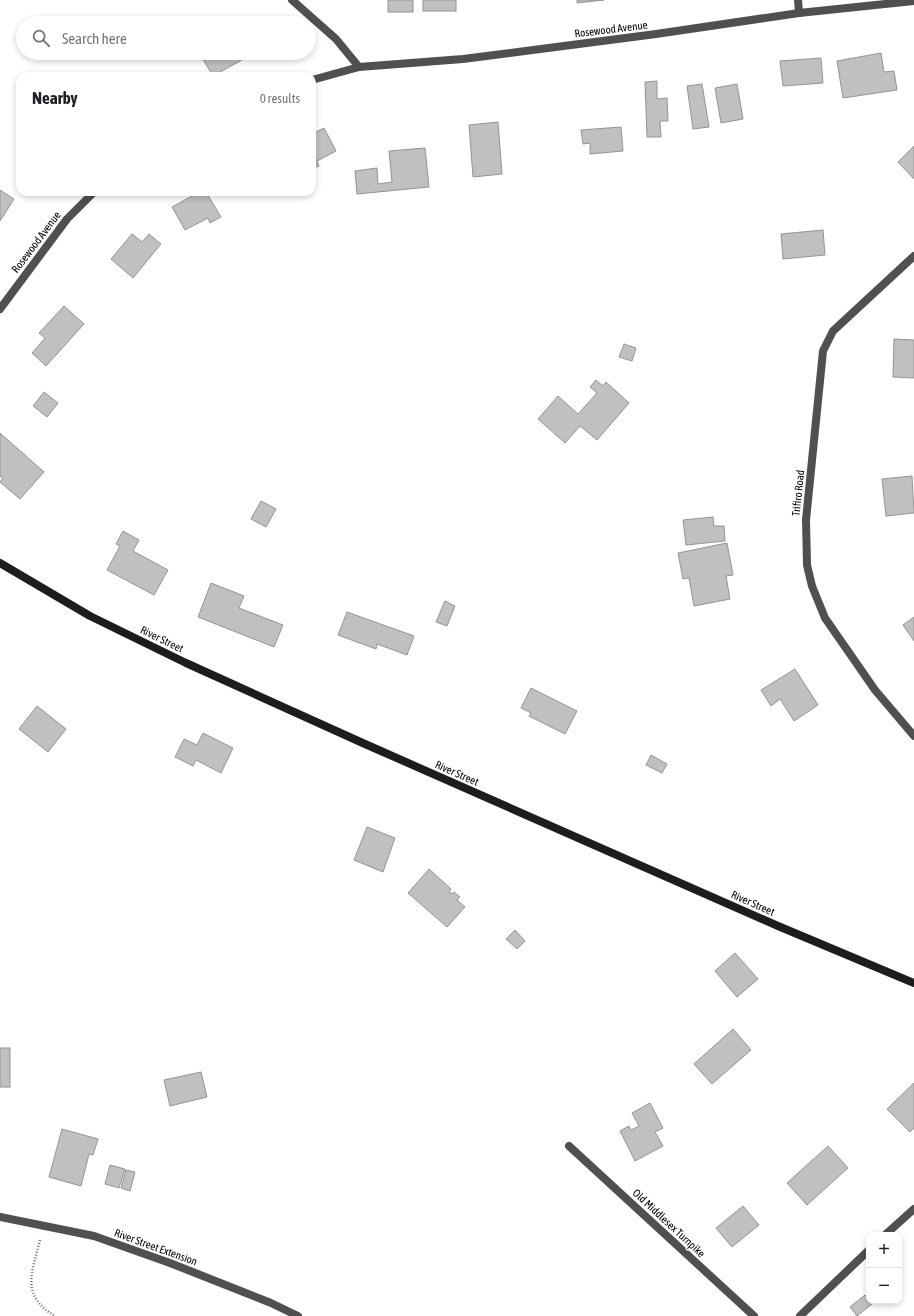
<!DOCTYPE html>
<html lang="en">
<head>
<meta charset="utf-8">
<style>
	:root { --surface:#fff; --page:#f6f6f6; --text:#202124; --muted:#757577; --line:#e0e0e0 }
	body { margin:0; font-family:"Asap Condensed",sans-serif; background:var(--page); color:var(--text) }
	.controls { position:absolute; right:12px; bottom:12px; display:grid; overflow:hidden; border-radius:8px; box-shadow:0 2px 6px #0003 }
	.controls button { width:36px; height:36px; display:grid; place-items:center; padding:0; border:0; border-bottom:1px solid var(--line); background:var(--surface); color:var(--text); font:20px sans-serif }
	.list { margin:0; padding:0; list-style:none }
	h2 { display:flex; justify-content:space-between; align-items:center; height:52px; margin:0; padding:0 16px; font-size:17px }
	h2 small { font-size:13px; font-weight:400; color:var(--muted) }
	.icon { flex:none; width:22px; height:22px; fill:none; stroke:currentColor; stroke-width:2; stroke-linecap:round; stroke-linejoin:round }
	.map { position:relative; flex:none; width:914px; height:1316px; overflow:hidden }
	.search { position:absolute; background:var(--surface); box-shadow:0 2px 6px #0003; left:16px; top:16px; width:300px; height:44px; display:flex; align-items:center; gap:10px; box-sizing:border-box; padding:0 14px; border-radius:22px; color:var(--muted); font-size:15px }
	.panel { position:absolute; background:var(--surface); box-shadow:0 2px 6px #0003; left:16px; top:72px; width:300px; height:124px; border-radius:12px }
	.map>svg:first-child { display:block }
	.building { fill:#c0c0c0; stroke:#949494 }
	.lines { fill:none; stroke-linecap:round; stroke-linejoin:round }
	.path { stroke:#727272; stroke-width:2.5; stroke-dasharray:1 2; stroke-linecap:butt }
	.street { stroke:#505050; stroke-width:8 }
	.secondary { stroke:#1d1d1d; stroke-width:8 }
	.labels { text-anchor:middle; dominant-baseline:central; stroke-width:3; stroke-linejoin:round; paint-order:stroke }
	.street-label { font-size:11px; fill:#000; stroke:#fff }
</style>
</head>
<body>
<div class="map">
<svg width="914" height="1316" viewBox="0 0 914 1316">
	<rect width="100%" height="100%" fill="#fff"/>
	<!-- building -->
	<g class="building">
		<rect x="388" y="0" width="25" height="12"/>
		<rect x="423" y="0" width="33" height="11"/>
		<path d="M577,0H604L577,3Z"/>
		<path d="M199,53H247L249,56L213,76Z"/>
		<path d="M881,53L884,72L894,71L897,90L843,98L837,61Z"/>
		<path d="M821,58L823,83L783,86L780,61Z"/>
		<path d="M657,81V99L667,98L668,121H660L661,137H647L645,82Z"/>
		<path d="M702,84L709,127L693,129L687,86Z"/>
		<path d="M737,84L743,119L721,123L715,88Z"/>
		<path d="M498,122L502,174L473,177L469,125Z"/>
		<path d="M621,127L623,151L590,154V143L583,144L581,130Z"/>
		<path d="M324,128L336,151L317,161L319,166L312,169V134Z"/>
		<path d="M914,146V179L898,162Z"/>
		<path d="M425,148L429,187L357,194L355,171L377,168L378,184L392,182L389,151Z"/>
		<path d="M0,190L14,199L0,221Z"/>
		<path d="M199,192H206L221,217L210,223L208,218L185,230L172,207Z"/>
		<path d="M823,230L825,255L783,259L781,234Z"/>
		<path d="M132,234L142,242L149,234L161,244L133,278L111,259Z"/>
		<path d="M64,306L84,324L46,366L32,353L45,338L39,333Z"/>
		<path d="M894,339L914,340V378L893,377Z"/>
		<path d="M624,344L636,348L632,361L619,357Z"/>
		<path d="M596,380L603,386L606,382L629,403L597,440L580,426L565,443L538,419L558,396L578,414L597,393L590,387Z"/>
		<path d="M44,392L58,403L47,417L33,406Z"/>
		<path d="M0,433L44,472L20,499L0,482L3,478L0,476Z"/>
		<path d="M912,476L914,513L886,516L882,479Z"/>
		<path d="M261,501L276,509L266,527L251,519Z"/>
		<path d="M713,517L714,526H724L725,541L686,545L683,520Z"/>
		<path d="M123,531L139,540L133,551L168,570L154,595L107,570L120,546L116,544Z"/>
		<path d="M727,543L733,575L726,576L730,599L694,606L689,578L683,579L678,553Z"/>
		<path d="M211,583L244,596L239,608L283,625L274,647L198,617Z"/>
		<path d="M445,601L455,606L447,626L436,622Z"/>
		<path d="M347,612L414,636L407,655L377,644L376,649L338,635Z"/>
		<path d="M914,617V641L903,625Z"/>
		<path d="M795,669L818,705L794,721L780,699L771,706L761,690Z"/>
		<path d="M531,688L577,711L565,734L529,716L531,713L521,708Z"/>
		<path d="M37,706L66,729L48,752L19,729Z"/>
		<path d="M203,733L233,748L221,773L196,760L193,766L175,757L184,739L197,745Z"/>
		<path d="M651,755L667,764L662,773L646,765Z"/>
		<path d="M367,827L395,838L383,872L354,860Z"/>
		<path d="M429,869L451,889L449,892L452,894L454,892L460,897L457,900L465,907L447,927L408,893Z"/>
		<path d="M515,930L525,941L517,949L506,939Z"/>
		<path d="M735,953L758,979L737,997L715,971Z"/>
		<path d="M733,1029L751,1050L712,1084L694,1064Z"/>
		<rect x="0" y="1048" width="10" height="39"/>
		<path d="M201,1072L207,1097L170,1106L164,1080Z"/>
		<path d="M914,1083V1128L910,1132L887,1109Z"/>
		<path d="M650,1103L663,1128L655,1132L663,1146L635,1161L620,1131L629,1126L631,1130L639,1126L632,1113Z"/>
		<path d="M62,1129L98,1139L93,1155L89,1154L81,1186L49,1177Z"/>
		<path d="M828,1146L848,1168L807,1205L787,1183Z"/>
		<path d="M110,1165L125,1169L119,1188L105,1184Z"/>
		<path d="M126,1170L135,1172L130,1191L121,1188Z"/>
		<path d="M743,1206L759,1225L732,1247L716,1228Z"/>
		<path d="M865,1295L872,1304L857,1316L850,1307Z"/>
	</g>
	<g class="lines">
		<!-- path -->
		<path class="path" d="M40,1240C32,1273 20,1295 55,1316"/>
		<!-- street -->
		<g class="street">
			<path d="M292,0L336,39L359,67"/>
			<path d="M798,0L799,13"/>
			<path d="M312,80L359,67L463,59L656,34L799,13L914,1"/>
			<path d="M914,256L833,331L823,351L806,520L807,565L812,586L825,618L875,690L914,736"/>
			<path d="M0,309L67,219L94,192"/>
			<path d="M569,1146L754,1316"/>
			<path d="M0,1217L94,1236L170,1263L271,1303L298,1316"/>
			<path d="M885,1235L914,1209"/>
			<path d="M800,1316L869,1250"/>
		</g>
		<!-- secondary -->
		<path class="secondary" d="M0,563L90,616L186,663L365,744L778,926L914,983"/>
	</g>
	<g class="labels">
		<!-- street labels -->
		<g class="street-label">
			<text transform="translate(611 29) rotate(-7)">Rosewood Avenue</text>
			<text transform="translate(36 242) rotate(-53)">Rosewood Avenue</text>
			<text transform="translate(798 493) rotate(-84)">Trifiro Road</text>
			<text transform="translate(162 639) rotate(26)">River Street</text>
			<text transform="translate(457 773) rotate(24)">River Street</text>
			<text transform="translate(753 903) rotate(24)">River Street</text>
			<text transform="translate(669 1223) rotate(43)">Old Middlesex Turnpike</text>
			<text transform="translate(156 1247) rotate(20)">River Street Extension</text>
		</g>
	</g>
</svg>
<div class="controls">
<button>+</button>
<button>−</button>
</div>
<div class="search"><svg class="icon" aria-label="search" viewBox="0 0 24 24"><circle cx="10" cy="10" r="6"/><path d="M15 15l6 6"/></svg>Search here</div>
<section class="panel">
<h2>Nearby<small>0 results</small></h2>
<ul class="list">
</ul>
</section>
</div>
</body>
</html>
